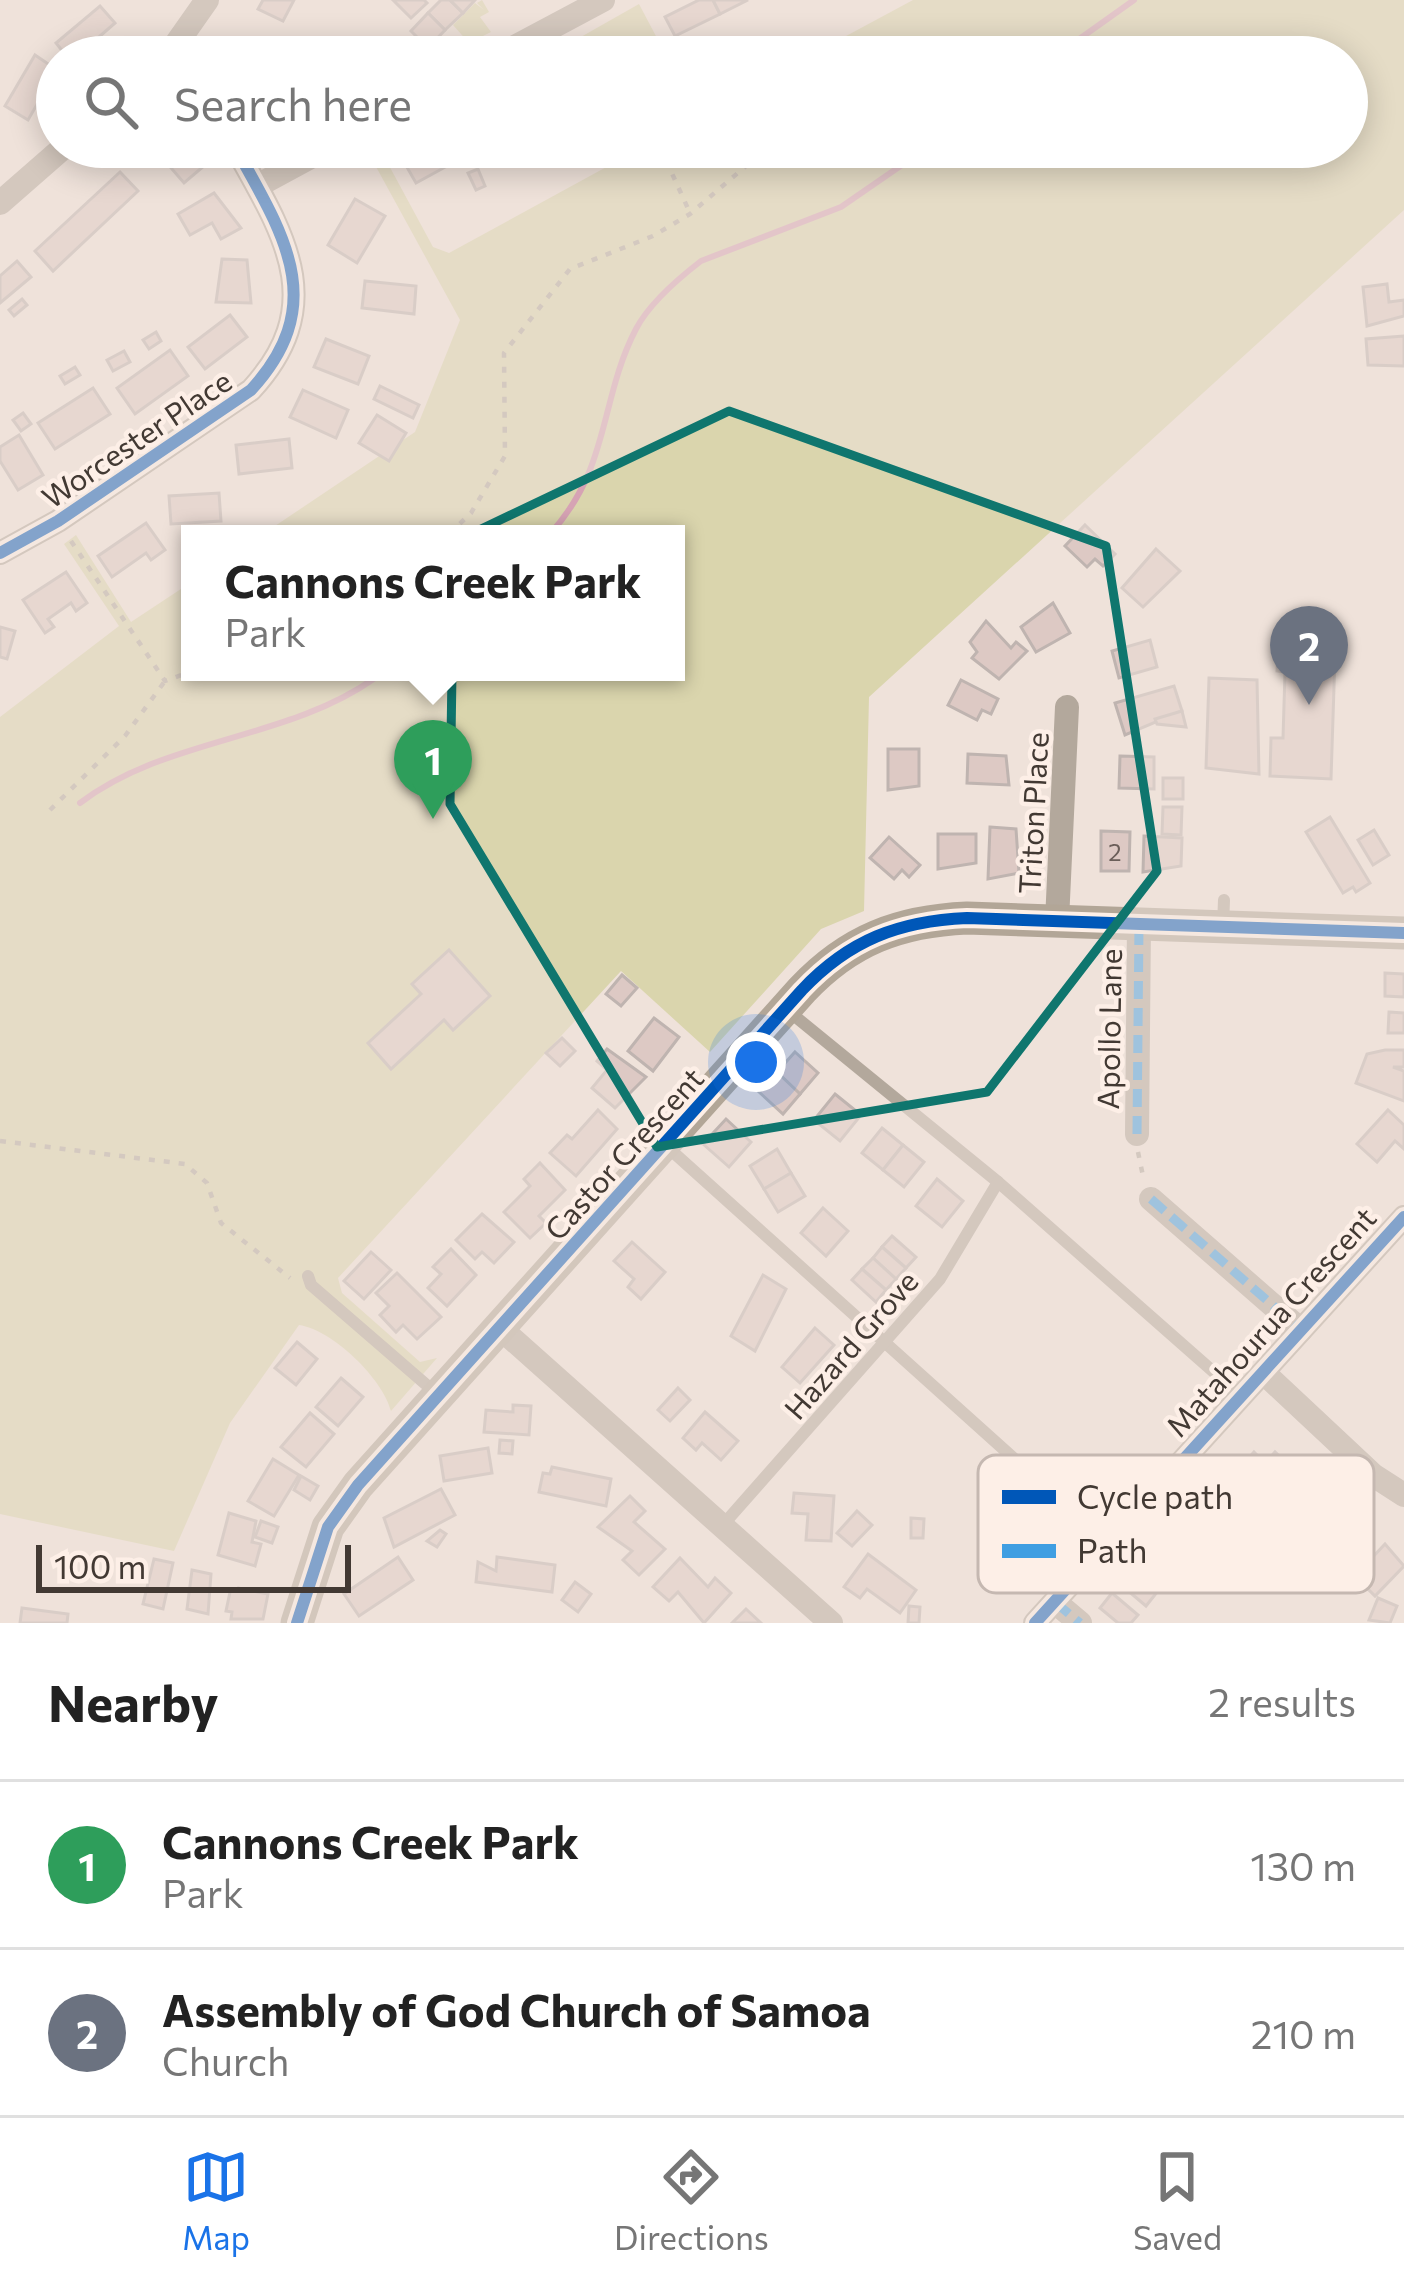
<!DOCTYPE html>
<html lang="en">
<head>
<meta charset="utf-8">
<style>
	:root { --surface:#fff; --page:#f2f2f2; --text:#222; --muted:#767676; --line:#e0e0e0; --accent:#1a73e8 }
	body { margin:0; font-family:Commissioner,sans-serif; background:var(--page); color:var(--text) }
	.scale { position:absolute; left:36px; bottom:30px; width:315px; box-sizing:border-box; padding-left:12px; border:6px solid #423933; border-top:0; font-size:33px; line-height:42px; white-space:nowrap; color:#423933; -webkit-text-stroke:9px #fdefe7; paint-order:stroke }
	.you { position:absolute; left:756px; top:1062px; width:42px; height:42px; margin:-30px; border:9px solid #fff; border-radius:50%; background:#1a73e8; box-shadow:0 0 0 18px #1a73e833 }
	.badge { display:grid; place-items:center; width:78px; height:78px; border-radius:50%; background:var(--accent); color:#fff; font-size:39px; font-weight:700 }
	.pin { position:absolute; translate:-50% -99px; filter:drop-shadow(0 3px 6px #0008) }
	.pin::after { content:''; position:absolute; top:63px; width:42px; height:36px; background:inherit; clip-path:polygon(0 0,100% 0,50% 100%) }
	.popup { position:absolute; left:181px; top:525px; width:504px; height:156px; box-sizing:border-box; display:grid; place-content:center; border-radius:0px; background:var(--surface); filter:drop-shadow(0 3px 9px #0005); font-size:39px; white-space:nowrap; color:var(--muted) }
	.popup b { font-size:45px; color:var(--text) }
	.popup::after { content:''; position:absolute; left:50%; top:100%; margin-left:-24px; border:24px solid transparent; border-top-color:var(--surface) }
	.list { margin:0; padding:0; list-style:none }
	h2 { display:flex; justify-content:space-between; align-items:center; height:156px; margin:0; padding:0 48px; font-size:51px }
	h2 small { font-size:39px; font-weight:400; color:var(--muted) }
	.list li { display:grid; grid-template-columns:78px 1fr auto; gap:36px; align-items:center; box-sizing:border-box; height:168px; padding:0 48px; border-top:3px solid var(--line) }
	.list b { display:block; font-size:45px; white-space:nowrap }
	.list p { margin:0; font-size:39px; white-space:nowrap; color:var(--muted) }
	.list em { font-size:39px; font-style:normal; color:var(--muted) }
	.icon { flex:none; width:66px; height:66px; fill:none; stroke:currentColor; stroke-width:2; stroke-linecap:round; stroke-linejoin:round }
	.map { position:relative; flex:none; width:1404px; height:1623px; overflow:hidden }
	.search { position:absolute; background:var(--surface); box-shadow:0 6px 30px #0003; left:36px; right:36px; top:36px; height:132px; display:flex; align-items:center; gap:30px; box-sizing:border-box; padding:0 42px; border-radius:66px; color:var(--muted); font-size:45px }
	.sheet { height:492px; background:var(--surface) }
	nav { display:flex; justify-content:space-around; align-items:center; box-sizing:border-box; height:168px; border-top:3px solid var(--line); background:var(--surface); font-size:33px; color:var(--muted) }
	nav a { display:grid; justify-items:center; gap:6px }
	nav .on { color:var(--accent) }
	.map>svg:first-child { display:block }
	.green { fill:#dad5ad }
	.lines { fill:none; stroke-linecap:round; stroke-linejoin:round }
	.stream { stroke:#d6a3b4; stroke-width:6 }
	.building { fill:#ddc9c4; stroke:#bfb4b0; stroke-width:3 }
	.path { stroke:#b3aaa0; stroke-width:4.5; stroke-dasharray:6 9; stroke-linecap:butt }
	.lane { stroke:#b3a89c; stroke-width:12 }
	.street { stroke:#b3a89c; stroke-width:24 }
	.secondary { stroke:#b2a697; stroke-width:33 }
	.quiet { stroke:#3f9ee2; stroke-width:9; stroke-dasharray:18 9; stroke-linecap:butt }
	.cycleway-casing { stroke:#fdefe7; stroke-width:20 }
	.cycleway { stroke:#0057b8; stroke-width:12 }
	.marked { fill:none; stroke:#0f766e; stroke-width:9; stroke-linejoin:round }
	.labels { text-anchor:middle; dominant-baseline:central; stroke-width:9; stroke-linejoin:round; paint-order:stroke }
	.number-label { font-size:24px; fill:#6a5e59 }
	.street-label { font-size:30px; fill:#423933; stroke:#fdefe7 }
	.key { fill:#fdefe7; stroke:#c5b8b1; stroke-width:3 }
	.key-label { font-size:33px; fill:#423933 }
</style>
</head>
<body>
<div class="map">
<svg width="1404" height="1623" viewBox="0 0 1404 1623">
	<rect width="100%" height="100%" fill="#efe2da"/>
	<!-- green -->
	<g class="green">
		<path d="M482,0L489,12L480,17L491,32L469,43L453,25L475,3L484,10L477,3Z"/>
		<path d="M913,0H1404V210L869,697L864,911L821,929L710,1052L621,971L338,1278L342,1293L420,1362L437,1358L391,1411C383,1379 333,1330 299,1325L230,1423L174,1551L0,1514V717L119,626L64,544L76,535L131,622L190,583V672H676V534H263L415,432L460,320L369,154L379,147L433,247L449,253L632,153L630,147H1347V57H807Z"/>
		<path d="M639,4L667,57H581L572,42Z"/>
	</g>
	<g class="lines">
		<!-- stream -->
		<g class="stream">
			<path d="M1054,57L1134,0"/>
			<path d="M550,534C611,467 599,400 636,329C649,304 679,278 701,261L841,207L928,147"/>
			<path d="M80,803C167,737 286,741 375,678"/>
		</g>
	</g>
	<!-- building -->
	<g class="building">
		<path d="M263,0H294L283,21L258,9Z"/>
		<path d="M393,0H424L427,3L411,18Z"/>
		<path d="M441,0H450L463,13L445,30L428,13Z"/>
		<path d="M450,0H475L463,13Z"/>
		<path d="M699,0H713L720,14L675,36L665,17Z"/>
		<path d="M713,0H748L720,14Z"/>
		<path d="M100,6L115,23L76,57H67L56,43Z"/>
		<path d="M428,13L445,30L428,48L411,31Z"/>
		<path d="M378,42L387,57H352Z"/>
		<path d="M288,46L295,57H268Z"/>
		<path d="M35,55L57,70L28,120L5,106Z"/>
		<path d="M153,147H189L205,165L184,183Z"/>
		<path d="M416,147H465L469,154L416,183L400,155Z"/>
		<path d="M478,169L485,186L476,190L468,173Z"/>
		<path d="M120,172L138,191L53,271L35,251Z"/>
		<path d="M214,193L241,228L221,239L212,223L190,235L178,214Z"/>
		<path d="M355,199L385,216L357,263L328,245Z"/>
		<path d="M222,259L247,260L251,303L216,302Z"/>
		<path d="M17,261L31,277L0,303V276Z"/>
		<path d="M365,281L416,286L414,314L362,308Z"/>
		<path d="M1387,284L1389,302L1404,300V316L1367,326L1363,287Z"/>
		<path d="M22,299L27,305L14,316L9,310Z"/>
		<path d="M230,315L247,337L205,369L188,347Z"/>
		<path d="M156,332L161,341L149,349L143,340Z"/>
		<path d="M1404,336V366L1368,365L1366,339Z"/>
		<path d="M326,339L369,356L358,384L314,367Z"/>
		<path d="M170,350L188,376L135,414L117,388Z"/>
		<path d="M124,351L130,362L113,371L107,360Z"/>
		<path d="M75,367L80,375L65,384L60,376Z"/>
		<path d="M380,386L419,405L413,418L374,399Z"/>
		<path d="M93,388L110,414L55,449L38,423Z"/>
		<path d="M303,390L348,410L336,438L290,417Z"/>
		<path d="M23,413L31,424L21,431L13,420Z"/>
		<path d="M377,415L406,433L389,461L359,443Z"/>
		<path d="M19,435L43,475L18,490L0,461V447Z"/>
		<path d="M289,439L292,468L239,474L236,445Z"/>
		<path d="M219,493L221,521L171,524L169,496Z"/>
		<path d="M146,523L165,550L151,560L146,553L112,577L98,556Z"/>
		<path d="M1085,525L1115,554L1103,566L1095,559L1087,567L1065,546Z"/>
		<path d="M1156,549L1180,571L1143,607L1122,588Z"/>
		<path d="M66,572L87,603L76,611L71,603L48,619L54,627L45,633L23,600Z"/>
		<path d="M1053,603L1070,633L1036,652L1021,627Z"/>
		<path d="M986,621L1011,648L1016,642L1027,651L999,679L972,658L977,652L970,642Z"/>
		<path d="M1287,624L1336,626L1331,779L1270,776L1271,738H1283L1285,672L1277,671L1278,653L1286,654Z"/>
		<path d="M0,627L15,631L7,659L0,657Z"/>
		<path d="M1150,640L1157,667L1119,678L1112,651Z"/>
		<path d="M1209,678L1257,680L1259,774L1206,768Z"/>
		<path d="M961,680L998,699L991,714L982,710L977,720L948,705Z"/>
		<path d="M1174,686L1182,711L1125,735L1115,703Z"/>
		<path d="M1182,711L1186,727L1157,724L1155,719Z"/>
		<path d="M888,749H919V786L888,790Z"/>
		<path d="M968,754L1006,756L1009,785L967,783Z"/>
		<path d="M1120,756L1154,757V789L1119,788Z"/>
		<rect x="1163" y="778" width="20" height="21"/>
		<path d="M1163,807H1182L1181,835L1162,834Z"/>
		<path d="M1330,817L1370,883L1356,892L1353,887L1343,893L1306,832Z"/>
		<path d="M990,827L1016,829L1019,873L988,879Z"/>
		<path d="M1374,830L1389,855L1373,865L1358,840Z"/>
		<path d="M1101,831L1130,832L1129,871H1101Z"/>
		<path d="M938,834H976V863L938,869Z"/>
		<path d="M1144,836L1182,838L1181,866L1143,872Z"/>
		<path d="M889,837L920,865L909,877L902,870L894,879L870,858Z"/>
		<path d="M449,950L490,996L453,1030L444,1020L391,1069L368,1043L421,994L412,984Z"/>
		<path d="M1385,973L1404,974V997L1385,996Z"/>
		<path d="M622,975L637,988L621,1006L606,994Z"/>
		<path d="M1389,1012L1404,1013V1033H1388Z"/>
		<path d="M654,1018L679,1037L653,1071L628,1051Z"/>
		<path d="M562,1038L575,1051L560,1066L546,1053Z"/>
		<path d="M607,1049L646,1077L615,1108L592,1088L607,1070L597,1061Z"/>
		<path d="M1385,1050H1404V1067H1393L1404,1071V1101L1356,1083L1367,1054Z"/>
		<path d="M795,1052L818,1073L800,1094L777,1072Z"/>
		<path d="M777,1072L800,1094L783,1114L759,1092Z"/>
		<path d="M835,1094L861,1115L840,1141L814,1120Z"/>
		<path d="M598,1110L617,1129L576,1176L550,1153L567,1135L572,1139Z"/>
		<path d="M1388,1110L1404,1125V1149L1395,1141L1377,1162L1357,1144Z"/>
		<path d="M726,1119L751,1142L729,1167L703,1144Z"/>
		<path d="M882,1128L903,1145L883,1170L862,1153Z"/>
		<path d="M903,1145L924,1162L904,1187L883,1170Z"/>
		<path d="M777,1149L791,1173L764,1189L750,1166Z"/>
		<path d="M540,1163L565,1190L539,1216L546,1223L530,1238L504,1212L530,1186L524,1179Z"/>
		<path d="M791,1173L805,1196L778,1212L764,1189Z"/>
		<path d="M937,1179L963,1201L942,1227L916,1206Z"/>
		<path d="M823,1208L848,1231L826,1256L801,1233Z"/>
		<path d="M482,1214L514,1242L494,1263L482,1252L475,1259L456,1240Z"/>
		<path d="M892,1236L916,1257L906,1268L882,1247Z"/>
		<path d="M632,1242L665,1272L641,1299L628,1287L634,1279L614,1261Z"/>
		<path d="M882,1247L906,1268L896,1279L873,1258Z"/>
		<path d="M451,1249L476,1275L447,1306L428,1288L441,1274L433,1267Z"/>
		<path d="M371,1252L391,1270L364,1299L344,1281Z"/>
		<path d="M873,1258L896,1279L886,1290L862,1269Z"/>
		<path d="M862,1269L886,1290L876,1302L852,1280Z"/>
		<path d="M397,1273L441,1317L417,1339L403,1325L396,1332L380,1315L389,1306L376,1293Z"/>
		<path d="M763,1275L786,1289L755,1351L731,1336Z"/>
		<path d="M815,1328L834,1345L800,1383L782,1367Z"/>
		<path d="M297,1342L317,1359L296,1385L275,1368Z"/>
		<path d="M341,1378L363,1397L338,1426L316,1407Z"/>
		<path d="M678,1388L690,1400L670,1421L658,1410Z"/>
		<path d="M513,1405L531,1406L529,1435L484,1432L486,1410L513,1412Z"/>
		<path d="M705,1412L738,1441L721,1460L702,1443L696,1450L683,1438Z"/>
		<path d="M310,1413L334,1434L306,1467L281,1447Z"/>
		<path d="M500,1440L513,1441L512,1454L499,1453Z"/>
		<path d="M488,1448L492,1473L444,1481L440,1456Z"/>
		<path d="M1254,1452L1265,1463L1275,1452L1301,1477L1292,1487L1276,1472L1219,1533L1202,1509L1226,1483L1235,1491L1238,1488L1229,1480Z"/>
		<path d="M273,1459L299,1475L274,1516L248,1501Z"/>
		<path d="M552,1467L611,1479L606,1506L539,1492L543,1473L550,1474Z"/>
		<path d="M301,1476L318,1486L310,1500L294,1490Z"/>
		<path d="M441,1489L455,1515L394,1547L384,1518Z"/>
		<path d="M794,1493L834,1496L831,1541L806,1540L808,1514L792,1513Z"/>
		<path d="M630,1496L645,1511L634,1522L665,1549L639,1575L623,1560L632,1551L598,1527Z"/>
		<path d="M857,1511L872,1525L852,1546L837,1533Z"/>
		<path d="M229,1513L256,1521L252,1542L261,1544L255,1566L218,1555Z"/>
		<path d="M911,1518L924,1519L923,1538H911Z"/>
		<path d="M261,1521L278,1527L272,1543L255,1537Z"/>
		<path d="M440,1530L446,1534L437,1547L427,1541Z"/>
		<path d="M1385,1544L1404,1566L1375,1596L1355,1576Z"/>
		<path d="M868,1554L916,1590L900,1613L867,1589L860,1598L844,1587Z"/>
		<path d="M398,1557L413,1580L359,1616L344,1594Z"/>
		<path d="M497,1557L555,1565L552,1592L476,1582L478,1562L496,1571Z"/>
		<path d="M680,1558L708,1587L715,1578L731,1593L704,1623L678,1592L669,1601L653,1587Z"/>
		<path d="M154,1559L173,1563L163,1609L143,1604Z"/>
		<path d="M1132,1569L1158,1591L1146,1606L1120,1584Z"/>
		<path d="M192,1570L211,1574L208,1614L187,1609Z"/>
		<path d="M575,1582L591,1594L578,1612L562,1600Z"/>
		<path d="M238,1588L268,1594L263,1619H231L232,1612L226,1611L230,1592Z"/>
		<path d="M1112,1593L1138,1615L1131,1623H1118L1100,1608Z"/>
		<path d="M1378,1598L1397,1606L1390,1623L1369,1620Z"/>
		<path d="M909,1606L920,1607L919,1623H908Z"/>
		<path d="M22,1608L68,1614L67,1623H20Z"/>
		<path d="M746,1609L761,1623H732Z"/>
	</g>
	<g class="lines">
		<!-- path -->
		<g class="path">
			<path d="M585,37L592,57"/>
			<path d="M660,147L690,213"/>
			<path d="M449,534L471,513L505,456L504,353L570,269L653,236L690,214L768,147"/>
			<path d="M71,541L165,681L190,672"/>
			<path d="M50,810L125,736L165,681"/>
			<path d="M0,1141L185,1164L207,1183L221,1223L290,1278"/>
			<path d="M1138,1152L1144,1181"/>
		</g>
		<!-- lane -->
		<g class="lane">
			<path d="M1223,926L1224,900"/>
			<path d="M786,1009L998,1182L1241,1396"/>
			<path d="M664,1144L1108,1543"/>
			<path d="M308,1276L311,1285L437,1394"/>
			<path d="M1150,1498L1235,1579"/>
			<path d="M722,1526L940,1279L998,1182"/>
		</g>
		<!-- street -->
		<g class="street">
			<path d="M167,57L207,0"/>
			<path d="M496,57L603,0"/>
			<path d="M257,186L329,147"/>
			<path d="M0,203L64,147"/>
			<path d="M0,553L58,521L251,390C330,304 284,235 235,147"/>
			<path d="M1057,921L1067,707"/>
			<path d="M1137,1134L1139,924"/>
			<path d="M1151,1199L1301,1330"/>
			<path d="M499,1327L831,1623"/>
			<path d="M1264,1373L1373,1475L1404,1495"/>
			<path d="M1055,1602L1080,1623"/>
			<path d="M1035,1623L1404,1217"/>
		</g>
		<!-- secondary -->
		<path class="secondary" d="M297,1623L328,1527L358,1485L802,990C849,940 899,921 967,918L1404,933"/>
		<!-- quiet -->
		<g class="quiet">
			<path d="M1137,1134L1139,924"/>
			<path d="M1151,1199L1301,1330"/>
			<path d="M1055,1602L1080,1623"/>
		</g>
		<!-- cycleway casing -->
		<g class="cycleway-casing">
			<g id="cycleway">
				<path d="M0,553L58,521L251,390C330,304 284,235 235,147"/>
				<path d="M297,1623L328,1527L358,1485L802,990C849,940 899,921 967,918L1404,933"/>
				<path d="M1035,1623L1404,1217"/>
			</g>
		</g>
		<!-- cycleway -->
		<use href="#cycleway" class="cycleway"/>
	</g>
	<!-- marked area -->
	<path d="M0 0H1404V1623H0ZM729,411L1106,546L1157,871L987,1092L657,1147L450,804L454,542Z" fill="#efe2da" fill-opacity=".55" fill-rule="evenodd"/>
	<path class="marked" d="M729,411L1106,546L1157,871L987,1092L657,1147L450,804L454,542Z"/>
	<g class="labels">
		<!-- number labels -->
		<g class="number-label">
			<text x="1115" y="851">2</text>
		</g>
		<!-- street labels -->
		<g class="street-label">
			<text transform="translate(136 438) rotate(-34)">Worcester Place</text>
			<text transform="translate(1032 813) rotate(-87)">Triton Place</text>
			<text transform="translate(1108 1029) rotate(-89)">Apollo Lane</text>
			<text transform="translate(623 1153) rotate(-48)">Castor Crescent</text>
			<text transform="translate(1270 1321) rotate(-48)">Matahourua Crescent</text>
			<text transform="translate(850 1344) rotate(-49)">Hazard Grove</text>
		</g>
	</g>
	<!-- legend -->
	<rect x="978" y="1455" width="396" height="138" rx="18" class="key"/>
	<rect x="1002" y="1490" width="54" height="14" fill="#0057b8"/>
	<rect x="1002" y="1544" width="54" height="14" fill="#3f9ee2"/>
	<g class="key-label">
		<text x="1077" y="1509">Cycle path</text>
		<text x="1077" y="1563">Path</text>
	</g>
</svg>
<div class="scale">100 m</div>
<div class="you"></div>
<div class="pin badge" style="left:433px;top:819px;background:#2e9e5b">1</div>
<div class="popup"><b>Cannons Creek Park</b>Park</div>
<div class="pin badge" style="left:1309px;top:705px;background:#6b7280">2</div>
<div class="search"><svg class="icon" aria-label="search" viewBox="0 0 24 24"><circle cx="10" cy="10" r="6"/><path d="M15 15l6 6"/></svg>Search here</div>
</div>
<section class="sheet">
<h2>Nearby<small>2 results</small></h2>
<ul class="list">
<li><span class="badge" style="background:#2e9e5b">1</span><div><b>Cannons Creek Park</b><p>Park</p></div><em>130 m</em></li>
<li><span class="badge" style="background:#6b7280">2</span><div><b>Assembly of God Church of Samoa</b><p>Church</p></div><em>210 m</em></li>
</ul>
</section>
<nav>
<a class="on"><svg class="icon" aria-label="map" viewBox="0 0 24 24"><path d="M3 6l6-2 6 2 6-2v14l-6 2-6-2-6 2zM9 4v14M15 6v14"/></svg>Map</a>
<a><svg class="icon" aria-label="directions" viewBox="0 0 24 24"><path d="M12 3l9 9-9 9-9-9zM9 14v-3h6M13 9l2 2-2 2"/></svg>Directions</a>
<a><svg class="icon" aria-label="saved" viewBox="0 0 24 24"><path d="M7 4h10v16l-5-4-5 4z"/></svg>Saved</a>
</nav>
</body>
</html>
